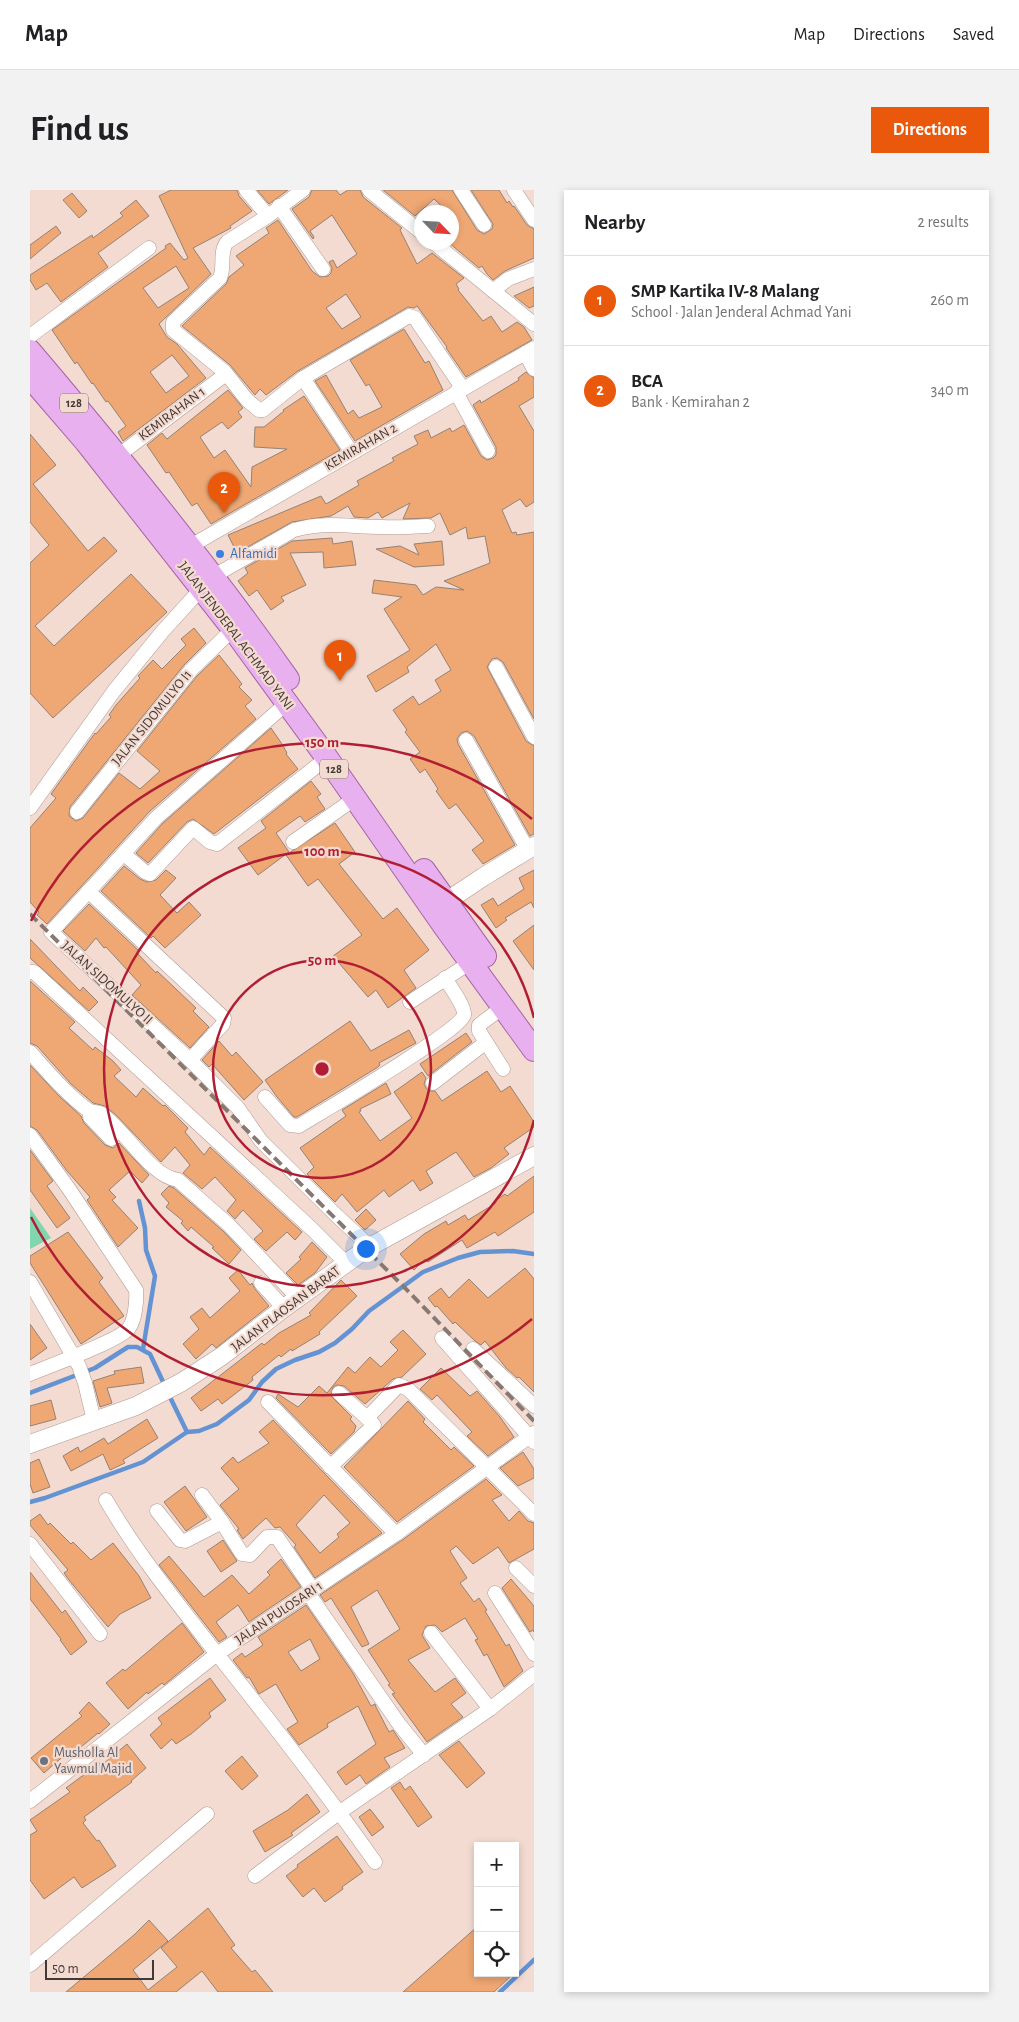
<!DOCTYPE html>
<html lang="en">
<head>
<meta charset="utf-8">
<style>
	:root { --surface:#fff; --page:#f2f2f2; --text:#202124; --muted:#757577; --line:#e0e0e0; --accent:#ea580c }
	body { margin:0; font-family:"Alegreya Sans",sans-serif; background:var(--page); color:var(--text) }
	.controls { position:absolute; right:15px; bottom:15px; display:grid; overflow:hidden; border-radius:0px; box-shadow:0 2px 8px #0003 }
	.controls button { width:45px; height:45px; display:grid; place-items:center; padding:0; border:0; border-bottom:1px solid var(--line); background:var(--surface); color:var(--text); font:25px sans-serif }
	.compass { position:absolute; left:384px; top:15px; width:45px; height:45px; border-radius:50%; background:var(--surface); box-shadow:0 2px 8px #0003; rotate:115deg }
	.scale { position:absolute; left:15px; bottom:12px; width:109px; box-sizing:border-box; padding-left:5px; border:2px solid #423834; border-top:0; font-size:14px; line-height:18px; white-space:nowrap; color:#423834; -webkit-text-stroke:4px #f3dbd1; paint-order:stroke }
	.you { position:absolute; left:335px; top:1058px; width:18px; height:18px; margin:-12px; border:4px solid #fff; border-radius:50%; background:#1a73e8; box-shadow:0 0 0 8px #1a73e833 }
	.badge { display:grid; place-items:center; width:32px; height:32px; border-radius:50%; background:var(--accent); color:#fff; font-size:16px; font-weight:700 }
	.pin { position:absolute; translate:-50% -41px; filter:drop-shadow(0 1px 2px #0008) }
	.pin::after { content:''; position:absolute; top:26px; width:18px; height:15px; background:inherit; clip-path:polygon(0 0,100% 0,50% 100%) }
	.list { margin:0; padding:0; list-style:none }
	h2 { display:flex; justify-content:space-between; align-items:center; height:65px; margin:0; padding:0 20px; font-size:21px }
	h2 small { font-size:16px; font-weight:400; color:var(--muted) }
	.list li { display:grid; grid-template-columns:32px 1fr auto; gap:15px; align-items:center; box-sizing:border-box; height:90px; padding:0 20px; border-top:1px solid var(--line) }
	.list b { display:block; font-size:19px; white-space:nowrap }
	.list p { margin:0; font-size:16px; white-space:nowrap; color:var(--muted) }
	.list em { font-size:16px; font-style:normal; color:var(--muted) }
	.icon { flex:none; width:28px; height:28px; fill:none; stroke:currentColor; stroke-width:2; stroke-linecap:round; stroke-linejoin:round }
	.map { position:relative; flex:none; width:504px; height:1802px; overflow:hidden; border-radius:0px }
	header { display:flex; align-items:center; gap:30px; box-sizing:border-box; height:70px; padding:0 25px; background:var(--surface); border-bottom:1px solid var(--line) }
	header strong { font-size:24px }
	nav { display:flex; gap:28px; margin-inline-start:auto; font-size:18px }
	.intro { display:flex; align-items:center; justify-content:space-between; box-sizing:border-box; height:120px; padding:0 30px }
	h1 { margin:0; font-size:35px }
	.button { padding:12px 22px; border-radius:0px; background:var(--accent); color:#fff; font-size:18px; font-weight:700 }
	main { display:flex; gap:30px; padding:0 30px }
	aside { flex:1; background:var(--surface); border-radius:0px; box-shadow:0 2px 8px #0003 }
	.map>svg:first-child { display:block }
	.green { fill:#80d6af }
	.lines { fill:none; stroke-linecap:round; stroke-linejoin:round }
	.stream { stroke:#6393d3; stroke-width:4.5 }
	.building { fill:#efa773; stroke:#948275; fill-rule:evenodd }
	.minor-casing { stroke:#b09990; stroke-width:15 }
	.tertiary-casing { stroke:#b09990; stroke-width:19 }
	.primary-casing { stroke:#a464a6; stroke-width:24 }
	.minor { stroke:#fff; stroke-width:14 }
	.tertiary { stroke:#fff; stroke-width:18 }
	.primary { stroke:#e8b0ee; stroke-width:22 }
	.rail { stroke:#887872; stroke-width:4; stroke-dasharray:10 5; stroke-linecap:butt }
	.ring { fill:none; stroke:#b11e33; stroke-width:2.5 }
	.shop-dot { fill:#3f7fe0; stroke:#f3dbd1; stroke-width:2 }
	.worship-dot { fill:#6b7280; stroke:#f3dbd1; stroke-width:2 }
	.labels { text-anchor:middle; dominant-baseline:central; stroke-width:4.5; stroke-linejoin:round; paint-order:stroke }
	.shield { fill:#f3dbd1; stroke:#776963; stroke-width:1 }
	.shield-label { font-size:12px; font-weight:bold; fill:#423834 }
	.street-label { font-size:14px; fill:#423834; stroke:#f3dbd1 }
	.shop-label { font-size:14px; fill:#366cbe; stroke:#f3dbd1; text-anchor:start }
	.worship-label { font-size:14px; fill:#5b616d; stroke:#f3dbd1; text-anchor:start }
	.centre { fill:#b11e33; stroke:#f3dbd1; stroke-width:2.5 }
	.ring-label { font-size:15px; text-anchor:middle; font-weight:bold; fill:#b11e33; stroke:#f3dbd1; stroke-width:4.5; stroke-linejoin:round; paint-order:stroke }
</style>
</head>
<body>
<header>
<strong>Map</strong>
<nav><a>Map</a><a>Directions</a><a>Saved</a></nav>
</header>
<div class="intro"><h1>Find us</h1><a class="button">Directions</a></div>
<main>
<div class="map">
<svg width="504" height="1802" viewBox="0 0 504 1802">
	<rect width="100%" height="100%" fill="#f3dbd1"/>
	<!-- green -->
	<path class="green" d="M0,1018L21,1048L0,1059Z"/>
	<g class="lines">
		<!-- stream -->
		<g class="stream">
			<path d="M109,1011L115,1038L116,1060L125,1086L113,1159"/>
			<path d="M0,1203L65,1178L98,1157H107L120,1164L135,1196"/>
			<path d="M138,1203L157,1242"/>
			<path d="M0,1312L15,1308L113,1272L157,1242L169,1241L187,1234L219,1210L232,1192L246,1179L265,1170L289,1162L305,1153L322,1139L339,1121L393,1082L428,1068L450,1062L483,1061L504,1064"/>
			<path d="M470,1802L504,1770"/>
		</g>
	</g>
	<!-- building -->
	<g class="building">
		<path d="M141,0H207L209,6L222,21L200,36L201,38L163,58L181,84L129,134L137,147L147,154L176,188L93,251L88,242L96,236L78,211L76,212L63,193L62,194L47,172L45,174L22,140L136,58L135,56L140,53L154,70L158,68L129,6ZM146,76L159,98L128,118L113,98ZM142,165L159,186L136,203L120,182Z"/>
		<path d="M227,0H258L239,14Z"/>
		<path d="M282,0H306L310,5L318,0H330L333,7L372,38L370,40L387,74L402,63L434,88L426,94L429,99L428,100L453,131L461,126L472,142L487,132L494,137L502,150L436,187L416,158L417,157L387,116L384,118L378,117L268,181L236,205L230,199L225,205L200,175L152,136L196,94L199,87L214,75L206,66L239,43L236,38L248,30L282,81L290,87L298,86L301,83L302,78L299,72L303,70L307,78L327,64L302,25L280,41L284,47L283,49L262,19L279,7ZM316,104L331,127L312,139L296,118Z"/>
		<path d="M353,0H422L447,40L454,44L462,39L463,34L441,0H469L477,13L479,11L483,17L484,16L497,35L504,39V68L475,81L463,90L457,84L452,76L449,78L418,52H422V22H418L404,9L385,26Z"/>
		<path d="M42,3L57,21L49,28L33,10Z"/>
		<path d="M106,10L119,26L68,63L78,77L31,112L17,93L6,100L0,90V85L62,45L63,48L93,26L90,23Z"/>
		<path d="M26,36L31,43L0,69V55Z"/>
		<path d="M504,97V116L499,118L484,106Z"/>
		<path d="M374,139L395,173L399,171L413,200L325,251L285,191L296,185L318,224L323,220L329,228L352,217L339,194L336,196L320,170Z"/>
		<path d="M496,182L504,188V207L489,216L504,241V312L496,317L490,309L472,320L482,343L486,342L487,345L504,342V529L473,472L467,468L462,469L457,477L496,551L504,556V644L500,646L444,546L437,541L431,543L427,549L428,554L485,655L453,674L442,660L454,651L426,614L419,619L406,601L408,599L395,579L390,583L380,569L390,562L375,542L377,540L363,520L383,506L389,515L411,501L405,490L421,480L406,454L377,477L379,482L346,502L337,486L380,460L354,419L372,407L342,403L344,390L386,395L393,405L406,397L434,400L414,391L460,373L455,346L438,349L436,337L420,345L410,323L401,328L373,329L380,313L352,328L348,322L338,328L324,327L318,316L301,326L262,332L207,363L198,345L291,306L296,314L329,295L327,291L364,271L362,268L388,254L384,246L398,240L401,248L420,238L422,242L434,235L451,266L457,270L463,268L466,265V257L443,215L450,210L451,213L489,190L488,188Z"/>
		<path d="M198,200L213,218L208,222L212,227L198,239L192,232L170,247L184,268L195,260L221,297L222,277L257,259L224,257L225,237H234L254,221L253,220L274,206L310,260L181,334L167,313L162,316L139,282L136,283L117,255L132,243L137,249Z"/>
		<path d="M0,244L26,275L3,294L58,361L74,347L87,361L5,436L24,456L101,384L137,422L23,528L0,503V373L19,355L0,332Z"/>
		<path d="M302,348L303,354L322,351L326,375L294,378L293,362L260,363L276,395L251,407L254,411L241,420L227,400L219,406L208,391L218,383L215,378L262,351Z"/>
		<path d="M412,351L414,375L384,377L346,359L370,356L389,365L384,354Z"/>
		<path d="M164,438L176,453L154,475L40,617L39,626L46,631L53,628L89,583L110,599L130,581L107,561L167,486L189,465L212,494L209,497L222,510L215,516L226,529L120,621L17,734L7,725L9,722L0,712V638L26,608L21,604L65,543L66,544L81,527L79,525L86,515L110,488L108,486L123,470L132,479L156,455L151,449Z"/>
		<path d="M241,538L252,554L257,563L256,564L268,579L184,644L163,629L157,632L118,673L106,663L132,634Z"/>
		<path d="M281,591L291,604L287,607L295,619L275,632L270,626L246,643L259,662L228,685L208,658L236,638L231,631Z"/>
		<path d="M305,633L325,662L309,674L353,729L367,718L399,760L374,780L386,798L358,818L346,800L338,807L303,766L332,745L288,689L278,696L256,665Z"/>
		<path d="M94,676L110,689L117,692L126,690L136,680L146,688L130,705L147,723L159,712L171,725L135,758L123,746L121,748L71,701Z"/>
		<path d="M504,680V718L501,712L475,728L477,730L466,738L451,715L463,708L468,716L494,699L489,688Z"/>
		<path d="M59,714L109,761L107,763L126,783L127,781L166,818L163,821L179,837L160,858L102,805L111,795L76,757L74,758L66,748L55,761L33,741Z"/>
		<path d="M504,735V780L483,751Z"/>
		<path d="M0,749L50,801L53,797L68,812L59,821L0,768Z"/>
		<path d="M0,791L45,832L39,838L63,860L65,857L83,871L91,880L84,886L106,907L113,898L133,916L135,915L158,938L155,942L174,965L180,957L272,1042L265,1050L257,1042L236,1061L224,1049L233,1041L213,1020L205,1029L197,1021L206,1010L185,987L172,999L153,983L160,975L145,957L131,972L86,925L75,916L63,913L41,894L7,856L0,853Z"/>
		<path d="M320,831L341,861L379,840L386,853L349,873L350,875L348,877L267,927H264L247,907L235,890Z"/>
		<path d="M436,843L442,852L398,886L390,874Z"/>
		<path d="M189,851L202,866L206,862L233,892L214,910L182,874L179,877L172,870Z"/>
		<path d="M0,875L29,906L51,926L54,933L75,955L83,958L89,953L119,985L112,993L100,981L79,1000L86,1007L82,1010L108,1038L88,1057L57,1010L60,1007L37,981L7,940L0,936Z"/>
		<path d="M457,881L471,902L480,896L504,932V937L474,958L479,964L461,978L444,987L426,962L396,981L403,993L390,1001L383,990L359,1007L354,1000L327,1022L312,1004L305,1012L277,984L284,977L270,958L316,926L312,920L356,893L361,904L330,919L331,921L329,922L350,951L382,928L364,902L392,882L396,888L394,894L396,898L400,901H405L412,911Z"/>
		<path d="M0,960L23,991L17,996L40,1028L27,1038L0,1000Z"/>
		<path d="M504,986V1022L468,1046L465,1042L437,1058L432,1050L398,1072L395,1069L384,1080L370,1064L394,1044L416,1031L418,1035L435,1025L438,1030L466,1013L465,1011L475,1004L477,1006Z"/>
		<path d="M139,996L144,998L193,1041L211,1060L199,1074L182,1058L184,1057L161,1037L158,1041L151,1033L153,1031L136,1017L139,1013L131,1004Z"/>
		<path d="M336,1019L346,1030L335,1040L325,1030Z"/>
		<path d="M38,1042L73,1088L69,1092L94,1126L51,1154L0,1073V1066Z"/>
		<path d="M282,1052L297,1067L285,1083L268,1095L256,1083L271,1069L269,1067Z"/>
		<path d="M495,1078L504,1089V1202L489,1187L487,1188L476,1178L455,1151L451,1155L445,1151L425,1132L423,1134L407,1116L405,1117L398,1108L411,1098L419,1108L439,1089L458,1108Z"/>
		<path d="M208,1080L220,1095L222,1093L225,1099L239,1116L186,1158L182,1154L166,1169L153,1154L169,1139L160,1127L172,1118L180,1128L210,1101L199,1088Z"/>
		<path d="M311,1090L327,1106L289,1142L290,1144L262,1161L261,1159L251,1167L249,1165L222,1187L223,1190L192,1214L188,1209L171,1221L161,1208L232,1153L234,1155L249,1143L281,1125L279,1123Z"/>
		<path d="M0,1134L17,1158L0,1170Z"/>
		<path d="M373,1140L396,1164L372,1187L363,1189L335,1214L314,1196L307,1195L303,1197L301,1206L322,1227L320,1229L326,1236L324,1242L301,1264L246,1208L248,1204L268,1217L289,1196L297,1203L318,1177L325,1183L340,1167L351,1177L368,1160L360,1152Z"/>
		<path d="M111,1177L114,1193L77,1198L82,1213L70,1217L63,1191L85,1184L84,1181Z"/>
		<path d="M411,1178L440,1206L447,1201L470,1227L484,1247L458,1266L437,1246L442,1242L407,1205L402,1210L390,1199Z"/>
		<path d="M21,1210L26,1229L0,1236V1216Z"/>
		<path d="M378,1211L395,1229L393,1232L421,1260L424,1257L444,1276L367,1332L314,1277Z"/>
		<path d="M117,1229L128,1248L93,1270L95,1273L80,1280L73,1264L41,1281L33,1266L48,1257L50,1262L74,1248L78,1254Z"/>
		<path d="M243,1230L352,1343L285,1388L264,1357L266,1355L250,1337L245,1338L236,1328L213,1349L207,1340L209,1339L190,1315L209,1299L191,1278L203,1267L208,1273L239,1253L229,1242ZM294,1305L320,1333L307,1344L309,1347L290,1363L266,1335Z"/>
		<path d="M493,1262L504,1279V1288L488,1296L470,1278Z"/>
		<path d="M9,1269L20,1297L3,1303L0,1294V1273Z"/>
		<path d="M456,1289L472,1305L462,1310L479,1331L489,1321L498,1331L504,1333V1359L479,1373L468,1357L443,1374L426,1356L420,1361L437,1388L430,1393L444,1412L449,1408L457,1420L455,1421L476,1456L479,1454L493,1481L474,1497L457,1464L454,1466L445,1450L448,1449L435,1428L412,1442L405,1435L396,1436L392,1445L400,1458L378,1470L405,1502L425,1488L436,1503L421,1514L433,1527L397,1552L362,1504L365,1503L358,1495L360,1494L338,1460L370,1439L347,1400L321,1417L339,1454L332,1457L301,1408L295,1412L290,1405L371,1351Z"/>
		<path d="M155,1296L177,1327L156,1341L134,1312Z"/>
		<path d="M10,1324L18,1335L20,1333L41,1354L43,1352L61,1370L83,1353L109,1386L121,1408L90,1424L78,1437L39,1390L34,1383L38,1380L0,1335V1331Z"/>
		<path d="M193,1350L207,1371L191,1382L177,1361Z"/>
		<path d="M139,1366L174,1407L202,1385L219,1404L240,1385L237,1382L251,1369L271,1397L219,1432L208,1415L186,1432L197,1447L189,1452L129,1375Z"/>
		<path d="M0,1382L32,1423L35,1420L57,1452L41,1465L30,1450L31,1449L0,1409Z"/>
		<path d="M481,1389L504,1416V1442L503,1440L500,1442L472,1398Z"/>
		<path d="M276,1415L323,1483L341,1516L345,1514L346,1517L359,1542L363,1540L375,1558L354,1568L360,1577L336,1594L330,1585L316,1595L307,1582L346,1554L328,1516L297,1534L298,1537L269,1555L257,1539L268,1532L246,1494L229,1504L219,1487L217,1488L203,1470L212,1463L215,1467L233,1455L228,1447ZM280,1449L290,1469L271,1481L258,1462Z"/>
		<path d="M152,1433L174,1462L134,1495L132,1493L118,1504L117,1502L98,1519L76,1493L93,1479L95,1481Z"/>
		<path d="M180,1488L196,1510L179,1523L181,1527L161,1544L146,1554L142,1549L131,1559L120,1545L132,1534L128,1528Z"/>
		<path d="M59,1512L80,1534L69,1544L68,1543L40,1566L37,1563L14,1583L1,1568L52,1526L49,1523Z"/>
		<path d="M429,1551L455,1583L437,1598L409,1565Z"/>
		<path d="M97,1554L116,1578L101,1591L102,1592L54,1627L56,1630L53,1633L67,1651L69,1650L86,1676L52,1698L44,1687L14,1709L0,1690V1645L7,1641L0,1630L40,1602L36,1598L71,1572L73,1574Z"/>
		<path d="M212,1566L228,1586L212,1600L195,1581Z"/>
		<path d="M370,1592L375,1600L380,1596L402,1627L388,1637L361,1598Z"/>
		<path d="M277,1604L290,1622L261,1643L263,1645L235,1662L223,1641L258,1620Z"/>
		<path d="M340,1619L354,1637L342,1646L329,1627Z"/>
		<path d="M307,1646L333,1682L312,1697L313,1699L295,1712L284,1698L273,1707L256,1686L268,1677L267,1675Z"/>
		<path d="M178,1718L205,1755L201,1758L222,1782L225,1780L243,1802H188L172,1781L146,1802H36L104,1745L119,1730L138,1751L103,1780L118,1800L147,1777L131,1758Z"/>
		<path d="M448,1736V1783H484L464,1802H373Z"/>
	</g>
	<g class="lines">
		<!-- minor casing -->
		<g class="minor-casing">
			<g id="minor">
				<path d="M216,0L238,26"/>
				<path d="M273,0L238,26L197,52C189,62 195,77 190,88L143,132V140L195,182L217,210L229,220H233L273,188L379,126L385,128L433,199"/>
				<path d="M339,0L392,43"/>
				<path d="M431,0L454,35"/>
				<path d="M484,0L504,30"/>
				<path d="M249,16L293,79"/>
				<path d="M403,52L504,134"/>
				<path d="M463,101L478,89L504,79"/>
				<path d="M0,146L119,58"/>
				<path d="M495,163L504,179"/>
				<path d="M273,188L322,263"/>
				<path d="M426,202L458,261"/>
				<path d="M89,265L196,184"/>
				<path d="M159,357L504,158"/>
				<path d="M182,387L264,340C294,331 320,337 352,337C367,338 382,337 398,336"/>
				<path d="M466,477L504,547"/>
				<path d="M257,513L126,628L21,742L160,870L208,918L231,951L307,1026L334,1051L342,1056"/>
				<path d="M436,550L498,660"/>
				<path d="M0,618L84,501L132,442L171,399"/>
				<path d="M47,622L161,480L203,439"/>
				<path d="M263,652L324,609"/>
				<path d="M94,664L115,682L120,684L163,638L180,652L187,654L297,568"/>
				<path d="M58,701L194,828L193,834L160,870"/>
				<path d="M0,782H4L282,1039L316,1073"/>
				<path d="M380,812L441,772"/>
				<path d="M0,862C17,881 37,905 58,920C62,923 68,921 72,924C95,940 120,986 148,990L199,1035L268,1108"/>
				<path d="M473,879L449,841V835L473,817"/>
				<path d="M403,893L455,853"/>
				<path d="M235,907L260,935L269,936C290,923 433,839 434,825C435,816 420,797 415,788"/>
				<path d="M60,921V927L81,949"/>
				<path d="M0,945L39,999L106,1100C107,1110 105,1130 99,1138C91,1150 17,1177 0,1184"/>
				<path d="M0,1092L49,1176L55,1193L64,1231"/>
				<path d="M231,1093L254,1118"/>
				<path d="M412,1148L504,1252"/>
				<path d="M443,1159L504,1216"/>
				<path d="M309,1203L337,1228"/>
				<path d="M238,1212L366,1344"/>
				<path d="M300,1277L344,1235L337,1228L369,1195L378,1199L504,1324"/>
				<path d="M172,1305L192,1332L212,1364L220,1365L237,1347H247L283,1400"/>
				<path d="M76,1310C108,1365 148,1414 187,1464C241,1532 295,1601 345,1672"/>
				<path d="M127,1321L150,1350L155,1351L192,1332"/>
				<path d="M0,1354L70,1444"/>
				<path d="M486,1378L504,1396"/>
				<path d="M278,1403L369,1534L394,1565"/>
				<path d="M465,1403L504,1464"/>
				<path d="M401,1443L460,1519"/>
				<path d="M0,1611L187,1464L366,1344L504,1243"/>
				<path d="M225,1686L310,1622L460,1519L504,1484"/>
				<path d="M0,1775L177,1624"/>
			</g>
		</g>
		<!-- tertiary casing -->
		<g class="tertiary-casing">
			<g id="tertiary">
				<path d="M417,711L453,687L504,656"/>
				<path d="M0,1254L106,1216L152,1192L192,1166L254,1118L336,1059L504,966"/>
			</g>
		</g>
		<!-- primary casing -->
		<g class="primary-casing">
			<g id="primary">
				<path d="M0,161C90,267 178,375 258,489"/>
				<path d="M0,187L56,252L203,439L297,568L414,736L504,860"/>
				<path d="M394,680L455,766"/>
			</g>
		</g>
		<!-- minor -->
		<use href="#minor" class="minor"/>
		<!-- tertiary -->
		<use href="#tertiary" class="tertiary"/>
		<!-- primary -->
		<use href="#primary" class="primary"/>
		<!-- rail -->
		<path class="rail" d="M0,724L379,1102L504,1231"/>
	</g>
	<!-- distance rings -->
	<g class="ring">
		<circle cx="292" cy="879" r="109"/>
		<path d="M504 930A218 218 0 1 1 504 828"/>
		<path d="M502 1129A327 327 0 0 1 1 1027M1 731A327 327 0 0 1 502 629"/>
	</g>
	<!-- markers -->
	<circle class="shop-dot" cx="190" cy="364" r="5"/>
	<circle class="worship-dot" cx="14" cy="1571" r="5"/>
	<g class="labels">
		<!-- shield labels -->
		<g class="shield">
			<rect x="30" y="203.5" width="28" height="19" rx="4"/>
			<rect x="290" y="569.5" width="28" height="19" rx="4"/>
		</g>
		<g class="shield-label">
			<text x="44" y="213">128</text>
			<text x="304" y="579">128</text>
		</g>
		<!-- street labels -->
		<g class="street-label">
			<text transform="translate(142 224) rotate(-37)">KEMIRAHAN 1</text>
			<text transform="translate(331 257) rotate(-30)">KEMIRAHAN 2</text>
			<text transform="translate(206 446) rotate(53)">JALAN JENDERAL ACHMAD YANI</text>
			<text transform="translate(122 528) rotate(-51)">JALAN SIDOMULYO I1</text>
			<text transform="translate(77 793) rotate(42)">JALAN SIDOMULYO II</text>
			<text transform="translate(256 1119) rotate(-37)">JALAN PLAOSAN BARAT</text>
			<text transform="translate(249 1423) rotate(-34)">JALAN PULOSARI 1</text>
		</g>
		<!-- shop labels -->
		<g class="shop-label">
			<text x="200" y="364">Alfamidi</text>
		</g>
		<!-- worship labels -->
		<g class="worship-label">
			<text x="24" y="1563">Musholla Al<tspan x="24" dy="16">Yawmul Majid</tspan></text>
		</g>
	</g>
	<circle cx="292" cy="879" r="8" class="centre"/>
	<g class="ring-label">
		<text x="292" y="557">150 m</text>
		<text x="292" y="666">100 m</text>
		<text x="292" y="775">50 m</text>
	</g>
</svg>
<div class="controls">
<button>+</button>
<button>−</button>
<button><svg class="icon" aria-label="locate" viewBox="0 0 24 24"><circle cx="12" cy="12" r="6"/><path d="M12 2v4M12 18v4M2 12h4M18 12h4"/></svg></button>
</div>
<svg class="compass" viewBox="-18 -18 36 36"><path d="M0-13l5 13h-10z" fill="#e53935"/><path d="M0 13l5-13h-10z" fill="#757577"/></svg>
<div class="scale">50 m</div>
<div class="you"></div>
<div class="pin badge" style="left:310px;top:491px">1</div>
<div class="pin badge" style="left:194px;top:323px">2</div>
</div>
<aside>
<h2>Nearby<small>2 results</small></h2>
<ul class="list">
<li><span class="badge">1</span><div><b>SMP Kartika IV-8 Malang</b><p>School · Jalan Jenderal Achmad Yani</p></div><em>260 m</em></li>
<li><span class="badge">2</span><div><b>BCA</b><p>Bank · Kemirahan 2</p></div><em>340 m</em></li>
</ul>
</aside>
</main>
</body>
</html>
